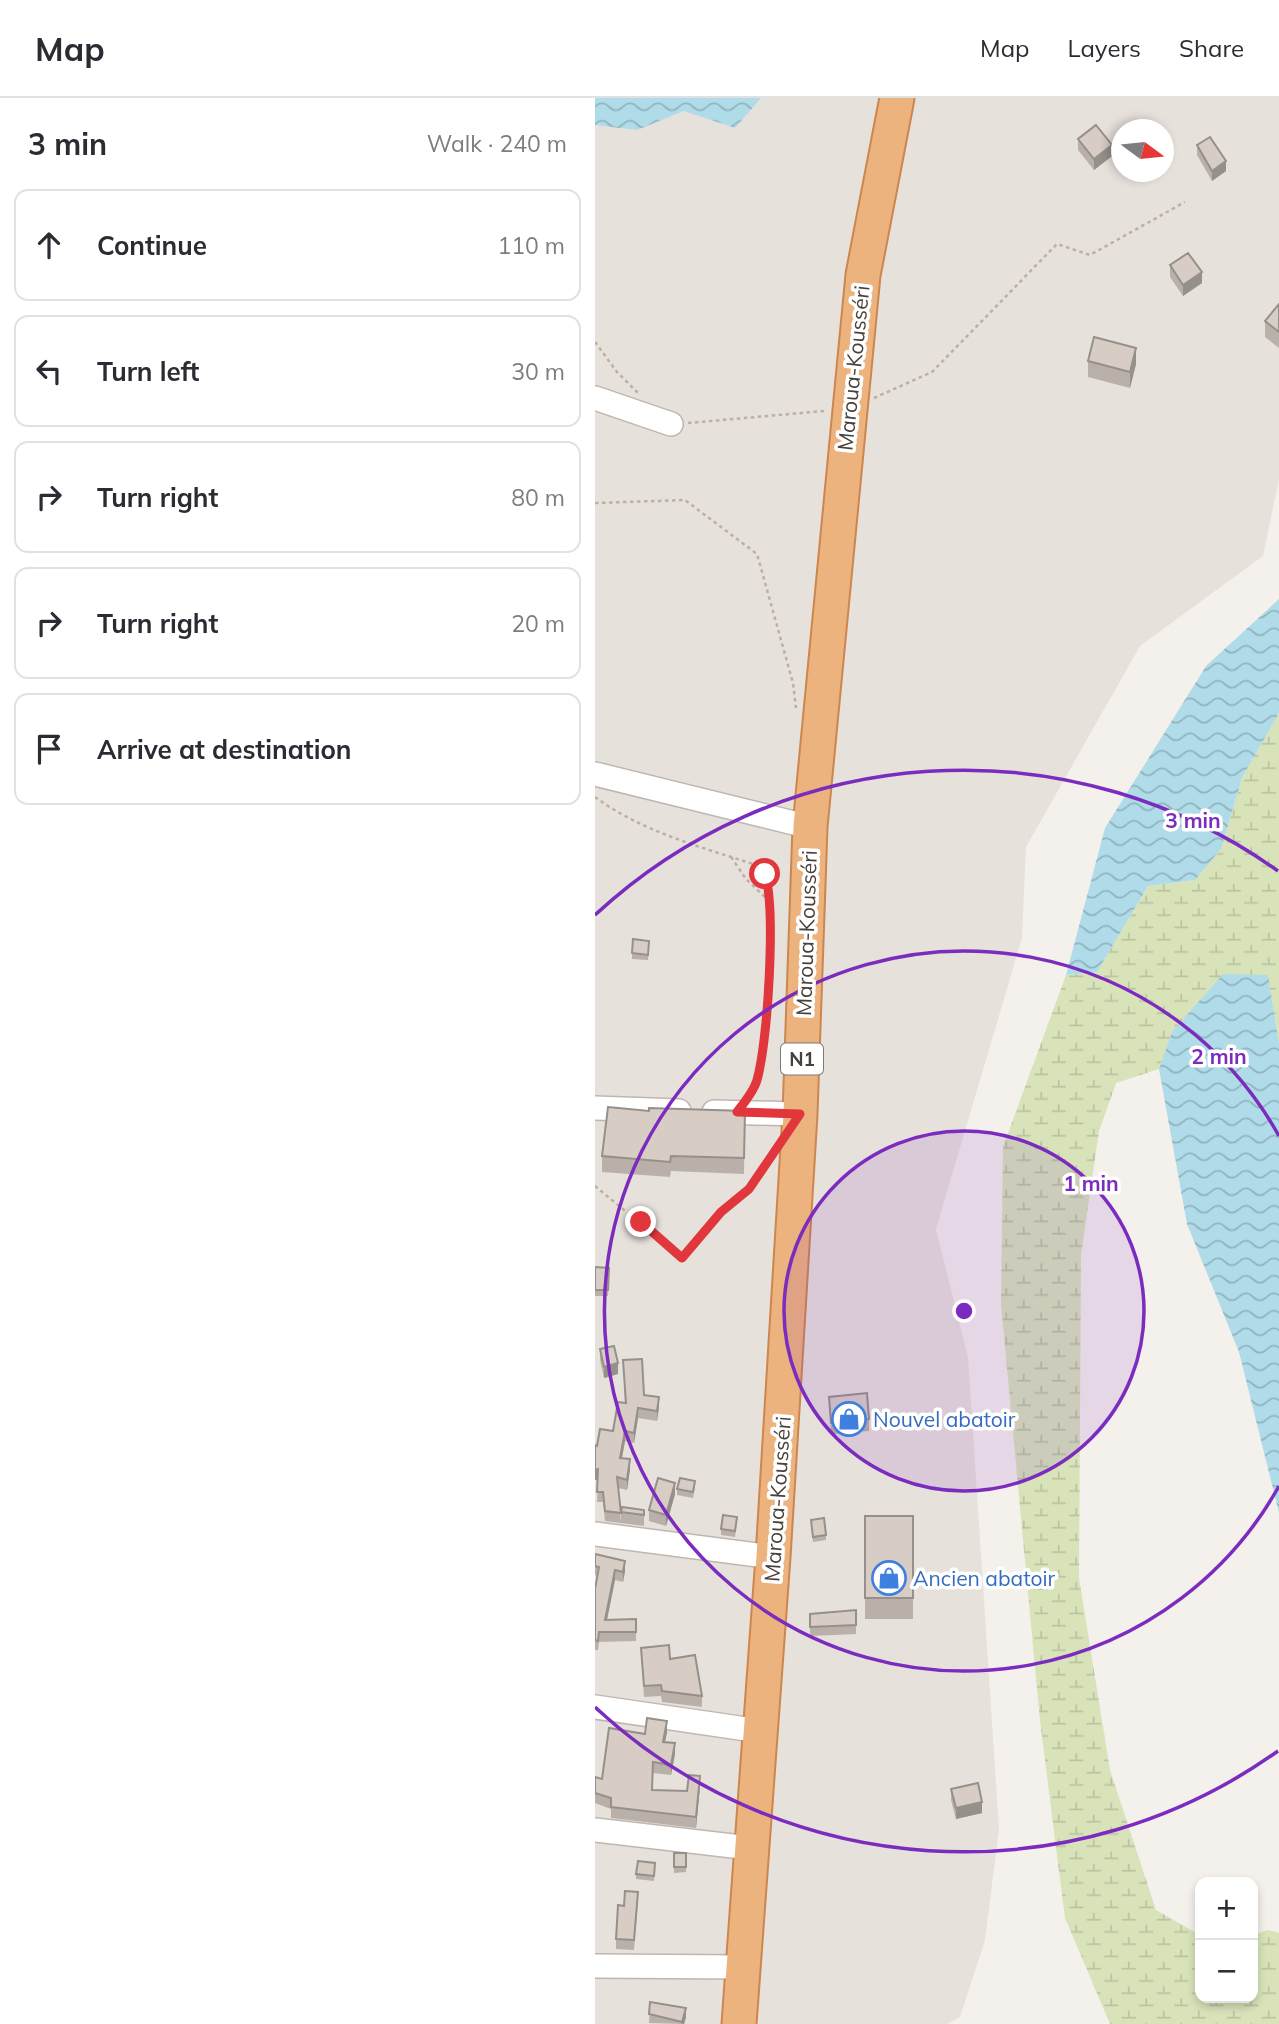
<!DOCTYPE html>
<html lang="en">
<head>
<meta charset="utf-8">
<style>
	:root { --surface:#fff; --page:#f7f7f7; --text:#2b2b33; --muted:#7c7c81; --line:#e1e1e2 }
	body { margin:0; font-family:Mulish,sans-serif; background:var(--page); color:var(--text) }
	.controls { position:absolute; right:21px; bottom:21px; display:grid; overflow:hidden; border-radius:14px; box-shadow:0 4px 10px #0003 }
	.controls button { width:63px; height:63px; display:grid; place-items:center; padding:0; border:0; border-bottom:2px solid var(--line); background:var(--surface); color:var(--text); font:35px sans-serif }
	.compass { position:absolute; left:516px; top:21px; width:63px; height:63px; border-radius:50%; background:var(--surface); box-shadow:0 4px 10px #0003; rotate:105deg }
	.stop { position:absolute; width:21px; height:21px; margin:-16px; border:5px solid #e1363c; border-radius:50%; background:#fff }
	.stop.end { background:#e1363c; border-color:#fff; box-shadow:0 2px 7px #0008 }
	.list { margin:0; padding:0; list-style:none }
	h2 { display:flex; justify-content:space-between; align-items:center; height:91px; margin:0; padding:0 28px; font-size:30px }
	h2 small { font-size:23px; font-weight:400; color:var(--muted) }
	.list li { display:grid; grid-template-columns:46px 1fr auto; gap:21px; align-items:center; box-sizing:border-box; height:112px; margin:0 14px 14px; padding:0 14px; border:2px solid var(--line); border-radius:14px }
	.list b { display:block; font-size:26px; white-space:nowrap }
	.list em { font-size:23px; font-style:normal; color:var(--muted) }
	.icon { flex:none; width:38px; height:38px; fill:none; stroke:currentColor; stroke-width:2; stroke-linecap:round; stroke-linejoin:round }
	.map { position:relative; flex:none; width:684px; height:1926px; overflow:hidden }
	header { display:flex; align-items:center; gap:42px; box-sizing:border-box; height:98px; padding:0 35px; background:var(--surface); border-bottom:2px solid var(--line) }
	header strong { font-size:33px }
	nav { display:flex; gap:38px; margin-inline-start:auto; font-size:24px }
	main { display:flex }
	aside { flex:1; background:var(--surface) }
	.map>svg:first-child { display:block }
	.residential { fill:#e7e1db; fill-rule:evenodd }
	.wetland { fill:url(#wetland-marsh) }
	.water { fill:url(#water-waves) }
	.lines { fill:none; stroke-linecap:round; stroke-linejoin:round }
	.minor-casing { stroke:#bfb6af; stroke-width:26 }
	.highway-casing { stroke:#cc864e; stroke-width:37 }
	.path { stroke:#bfafa2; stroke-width:2.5; stroke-dasharray:3.5 3.5; stroke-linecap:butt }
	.minor { stroke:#fff; stroke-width:23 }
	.highway { stroke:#edb37e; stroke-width:33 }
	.wall { fill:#b9b0a9 }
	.shaded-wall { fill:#96908a }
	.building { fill:#d7cdc5; stroke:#96908a; stroke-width:2 }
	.route { stroke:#e1363c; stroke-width:9 }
	.ring { fill:none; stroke:#7b2cbf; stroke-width:3.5 }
	.labels { text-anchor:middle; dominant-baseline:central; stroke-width:7; stroke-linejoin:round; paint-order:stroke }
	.shield { fill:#fff; stroke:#7f7975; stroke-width:2 }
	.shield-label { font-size:19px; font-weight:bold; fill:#48403a }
	.street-label { font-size:21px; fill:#48403a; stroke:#fff }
	.shop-label { font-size:21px; fill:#366cbe; stroke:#fff; text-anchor:start }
	.centre { fill:#7b2cbf; stroke:#fff; stroke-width:3.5 }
	.ring-label { font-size:21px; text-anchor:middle; font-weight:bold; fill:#7b2cbf; stroke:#fff; stroke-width:7; stroke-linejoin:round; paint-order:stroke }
</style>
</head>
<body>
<header>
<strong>Map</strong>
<nav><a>Map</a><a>Layers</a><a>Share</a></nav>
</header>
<main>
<aside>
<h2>3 min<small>Walk · 240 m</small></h2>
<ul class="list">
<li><svg class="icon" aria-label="ahead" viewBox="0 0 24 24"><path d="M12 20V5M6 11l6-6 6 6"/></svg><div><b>Continue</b></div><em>110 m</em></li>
<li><svg class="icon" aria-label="left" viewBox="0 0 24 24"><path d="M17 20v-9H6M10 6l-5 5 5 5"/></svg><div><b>Turn left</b></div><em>30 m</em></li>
<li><svg class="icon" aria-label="right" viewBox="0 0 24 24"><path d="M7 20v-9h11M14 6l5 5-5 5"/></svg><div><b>Turn right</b></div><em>80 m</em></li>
<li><svg class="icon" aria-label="right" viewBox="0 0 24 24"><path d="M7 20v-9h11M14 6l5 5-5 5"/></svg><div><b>Turn right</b></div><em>20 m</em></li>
<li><svg class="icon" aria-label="arrive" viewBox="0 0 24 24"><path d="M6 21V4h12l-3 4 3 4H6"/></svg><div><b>Arrive at destination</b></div></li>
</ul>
</aside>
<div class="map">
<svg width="684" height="1926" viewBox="0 0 684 1926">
	<defs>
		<pattern id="wetland-marsh" width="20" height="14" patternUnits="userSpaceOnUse" patternTransform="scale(1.75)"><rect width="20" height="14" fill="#d8e3ba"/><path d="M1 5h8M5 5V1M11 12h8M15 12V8" fill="none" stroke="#bbc4a1"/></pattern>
		<pattern id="water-waves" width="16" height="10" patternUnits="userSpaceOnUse" patternTransform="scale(1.75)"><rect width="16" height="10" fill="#b0dce9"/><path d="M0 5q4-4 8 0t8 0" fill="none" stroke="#91b4be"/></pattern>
	</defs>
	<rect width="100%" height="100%" fill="#f4f0ec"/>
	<!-- residential -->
	<path class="residential" d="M0,0H684V381L668,458L545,548L431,749L427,840L341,1131L373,1259L404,1731L390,1842L365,1919L352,1926H0ZM526,32H568V74H526Z"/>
	<!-- wetland -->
	<path class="wetland" d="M684,615V946L673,878L578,934L564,971L521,985L504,1033L486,1157L484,1480L515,1672L561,1812L605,1837V1900H658V1837L673,1832L684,1835V1926H515L470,1820L445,1623L406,1206L408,1049L471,877L502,874L553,788L600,782L626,751L647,680Z"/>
	<!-- water -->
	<g class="water">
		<path d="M0,0H166L140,30L89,13L42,32L0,27Z"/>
		<path d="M684,501V615L647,680L626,751L600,782L553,788L502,874L471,877L510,730L611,568Z"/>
		<path d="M628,876L673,877L684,946V1415L644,1254L592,1126L564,971L577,934Z"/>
	</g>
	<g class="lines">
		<!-- minor casing -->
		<g class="minor-casing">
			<g id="minor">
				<path d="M0,300L76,326"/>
				<path d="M0,676L215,729"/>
				<path d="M0,1010L84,1013"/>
				<path d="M119,1014L205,1016"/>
				<path d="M0,1436L178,1459"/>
				<path d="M0,1609L165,1633"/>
				<path d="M0,1732L155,1750"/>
				<path d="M0,1868L148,1869"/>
			</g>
		</g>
		<!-- highway casing -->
		<g class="highway-casing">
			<path id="highway" d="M144,1926L178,1459L205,1016L215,729L268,177L302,0"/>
		</g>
		<!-- path -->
		<g class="path">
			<path d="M0,244L22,274L43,295"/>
			<path d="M279,300L337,274L462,146L495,157L590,104"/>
			<path d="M93,325L229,313"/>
			<path d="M0,405L90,402L162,456L198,585L201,610"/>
			<path d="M0,699C49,735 107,749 164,768L170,776C181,812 173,967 154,997"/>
			<path d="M136,759L151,781L172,801"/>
			<path d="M0,1088L87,1160C117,1125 151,1095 177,1056"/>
		</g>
		<!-- minor -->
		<use href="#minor" class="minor"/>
		<!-- highway -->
		<use href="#highway" class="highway"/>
	</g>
	<!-- wall -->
	<g class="wall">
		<path d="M483,41L517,58L499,72L483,52Z"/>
		<path d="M602,47L631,73L617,83L602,57Z"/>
		<path d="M575,167L607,185L588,198L575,179Z"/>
		<path d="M684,206V250L670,239V223Z"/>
		<path d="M493,263L541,266L535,290L493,279Z"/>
		<path d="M54,849L53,862L37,861V855Z"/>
		<path d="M54,1013H150L149,1076L76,1073L75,1079L7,1074V1058Z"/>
		<path d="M0,1169L14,1170L13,1198H0Z"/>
		<path d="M5,1251L23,1276L9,1280L5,1262Z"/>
		<path d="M28,1262L49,1297L64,1309L62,1323L43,1320L39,1345L30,1343L27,1360L35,1371L32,1392L23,1390L26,1425L10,1423L8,1404H2L3,1382H0V1347L2,1348L18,1333L30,1305Z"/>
		<path d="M234,1299L274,1321V1333L236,1336Z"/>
		<path d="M100,1389L98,1400L82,1397V1391Z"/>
		<path d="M80,1396L71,1428L54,1423V1412Z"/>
		<path d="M49,1412V1428L26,1425V1414Z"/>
		<rect x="270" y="1418" width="48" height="103"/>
		<path d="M216,1422L231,1437V1442L218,1444Z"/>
		<path d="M142,1424L140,1439L126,1437V1431Z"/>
		<path d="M0,1456L30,1473L28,1484L20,1482L12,1522L41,1521V1543L4,1544L3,1552H0V1491L2,1478L0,1477Z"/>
		<path d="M215,1516L261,1527V1536L215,1538Z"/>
		<path d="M46,1550L75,1561L107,1598V1609L67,1604L66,1598L49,1599Z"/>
		<path d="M72,1634L70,1644L80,1656L76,1677L58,1675V1692L92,1693L105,1688L101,1730L16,1720V1711L0,1705V1679L7,1681L50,1636Z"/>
		<path d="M356,1691L387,1715L361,1721L356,1702Z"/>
		<path d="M79,1755H91V1774L79,1775Z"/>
		<path d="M60,1771L59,1783L41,1781V1776Z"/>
		<path d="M43,1803L39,1852L21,1851V1841L29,1808Z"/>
		<path d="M55,1904L91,1919L89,1926L54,1925Z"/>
	</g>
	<!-- shaded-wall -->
	<g class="shaded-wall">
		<path d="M517,47V58L499,72V61Z"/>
		<path d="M631,63V73L617,83V73Z"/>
		<path d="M607,174V185L588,198V187Z"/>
		<path d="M541,250V266L535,290V274Z"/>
		<path d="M23,1265V1276L9,1280V1269Z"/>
		<path d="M64,1299V1309L62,1323V1313Z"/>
		<path d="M43,1310V1320L39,1345V1335Z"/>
		<path d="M30,1333V1343L25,1370V1360Z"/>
		<path d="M35,1361V1371L32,1392V1382Z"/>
		<path d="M3,1371V1381L0,1382V1372Z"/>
		<path d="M80,1385V1396L71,1428V1417Z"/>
		<path d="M30,1463V1473L28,1484V1474Z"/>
		<path d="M20,1472V1482L10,1531V1522Z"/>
		<path d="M72,1623V1634L68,1654V1644Z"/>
		<path d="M80,1645V1656L76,1677V1667Z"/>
		<path d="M105,1678V1688L101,1730V1719Z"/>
		<path d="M387,1704V1715L361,1721V1710Z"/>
		<path d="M91,1910V1919L89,1926H87Z"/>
	</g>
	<!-- building -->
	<g class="building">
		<path d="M501,27L517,47L499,61L483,41Z"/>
		<path d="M615,39L631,63L617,73L602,47Z"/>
		<path d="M593,155L607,174L588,187L575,167Z"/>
		<path d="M684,206V234L670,223Z"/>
		<path d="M499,239L541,250L535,274L493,263Z"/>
		<path d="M38,841L54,843L53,857L37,855Z"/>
		<path d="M13,1009L54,1013V1010L150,1013L149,1060L76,1058L75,1064L7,1058Z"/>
		<path d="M0,1169L14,1170L13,1192H0Z"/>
		<path d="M19,1248L23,1265L9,1269L5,1251Z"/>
		<path d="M47,1261L49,1297L64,1299L62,1313L43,1310L39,1335L30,1333L25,1360L35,1361L32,1382L22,1379L26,1415L10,1413L8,1394H2L3,1371L0,1372V1347L2,1348L5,1331L18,1333L23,1304L31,1305L28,1262Z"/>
		<path d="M272,1295L274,1321L236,1325L234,1299Z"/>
		<path d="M63,1380L80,1385L71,1417L54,1412Z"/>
		<path d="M85,1380L100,1383L98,1394L82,1391Z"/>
		<path d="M27,1409L49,1412V1417L26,1414Z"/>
		<path d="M128,1417L142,1419L140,1433L126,1431Z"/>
		<rect x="270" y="1418" width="48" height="82"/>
		<path d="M229,1420L231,1437L218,1439L216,1422Z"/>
		<path d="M0,1456L30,1463L28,1474L20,1472L10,1522L41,1521V1534H4L3,1543L0,1542V1491L4,1469L0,1468Z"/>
		<path d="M261,1512V1527L215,1529V1516Z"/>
		<path d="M74,1547L75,1561L100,1557L107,1598L67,1593L66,1587L49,1588L46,1550Z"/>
		<path d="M52,1620L72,1623L68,1644L80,1645L76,1667L58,1664L57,1692L92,1693L94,1677L105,1678L101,1719L16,1709V1700L0,1695V1679L7,1681L14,1630L50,1636Z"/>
		<path d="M383,1685L387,1704L361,1710L356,1691Z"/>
		<rect x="79" y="1755" width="12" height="14"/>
		<path d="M43,1763L60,1765L59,1778L41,1776Z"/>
		<path d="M30,1793L43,1794L39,1842L21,1841L23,1807L29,1808Z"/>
		<path d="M55,1904L91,1910L87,1924L54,1916Z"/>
	</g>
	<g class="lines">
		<!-- route -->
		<path class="route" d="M46,1124L87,1160L126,1114L154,1091L205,1016L142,1014C149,1005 159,993 162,982C173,944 181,812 170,776"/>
	</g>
	<!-- distance rings -->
	<circle cx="369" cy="1213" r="180" fill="#7b2cbf" fill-opacity=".12"/>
	<g class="ring">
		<circle cx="369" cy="1213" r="180"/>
		<path d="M684 1388A360 360 0 1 1 684 1038"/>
		<path d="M683 1653A541 541 0 0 1 0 1609M0 817A541 541 0 0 1 683 773"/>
	</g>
	<!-- icons -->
	<defs>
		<g id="shop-ring" transform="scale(1.75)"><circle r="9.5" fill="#fff" stroke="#3f7fe0" stroke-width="1.5"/><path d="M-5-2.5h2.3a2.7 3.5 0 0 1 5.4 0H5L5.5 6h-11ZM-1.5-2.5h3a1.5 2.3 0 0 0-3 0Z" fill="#3f7fe0"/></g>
	</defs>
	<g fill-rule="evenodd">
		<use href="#shop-ring" x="254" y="1321"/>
		<use href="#shop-ring" x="294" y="1480"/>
	</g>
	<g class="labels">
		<!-- shield labels -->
		<rect class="shield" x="186" y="945.5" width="42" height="31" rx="5"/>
		<g class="shield-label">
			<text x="207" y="961">N1</text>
		</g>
		<!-- street labels -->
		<g class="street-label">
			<text transform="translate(258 270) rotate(-84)">Maroua-Kousséri</text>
			<text transform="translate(211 835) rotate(-88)">Maroua-Kousséri</text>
			<text transform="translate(182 1401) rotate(-86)">Maroua-Kousséri</text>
		</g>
		<!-- shop labels -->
		<g class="shop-label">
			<text x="278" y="1321">Nouvel abatoir</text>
			<text x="318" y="1480">Ancien abatoir</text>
		</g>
	</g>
	<circle cx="369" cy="1213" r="10" class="centre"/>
	<g class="ring-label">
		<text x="598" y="730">3 min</text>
		<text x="624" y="966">2 min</text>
		<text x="496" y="1093">1 min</text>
	</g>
</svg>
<div class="controls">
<button>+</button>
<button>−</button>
</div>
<svg class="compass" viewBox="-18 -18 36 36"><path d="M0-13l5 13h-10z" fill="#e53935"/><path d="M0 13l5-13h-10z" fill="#7c7c81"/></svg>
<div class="stop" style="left:170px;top:776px"></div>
<div class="stop end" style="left:46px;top:1124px"></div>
</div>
</main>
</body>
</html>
